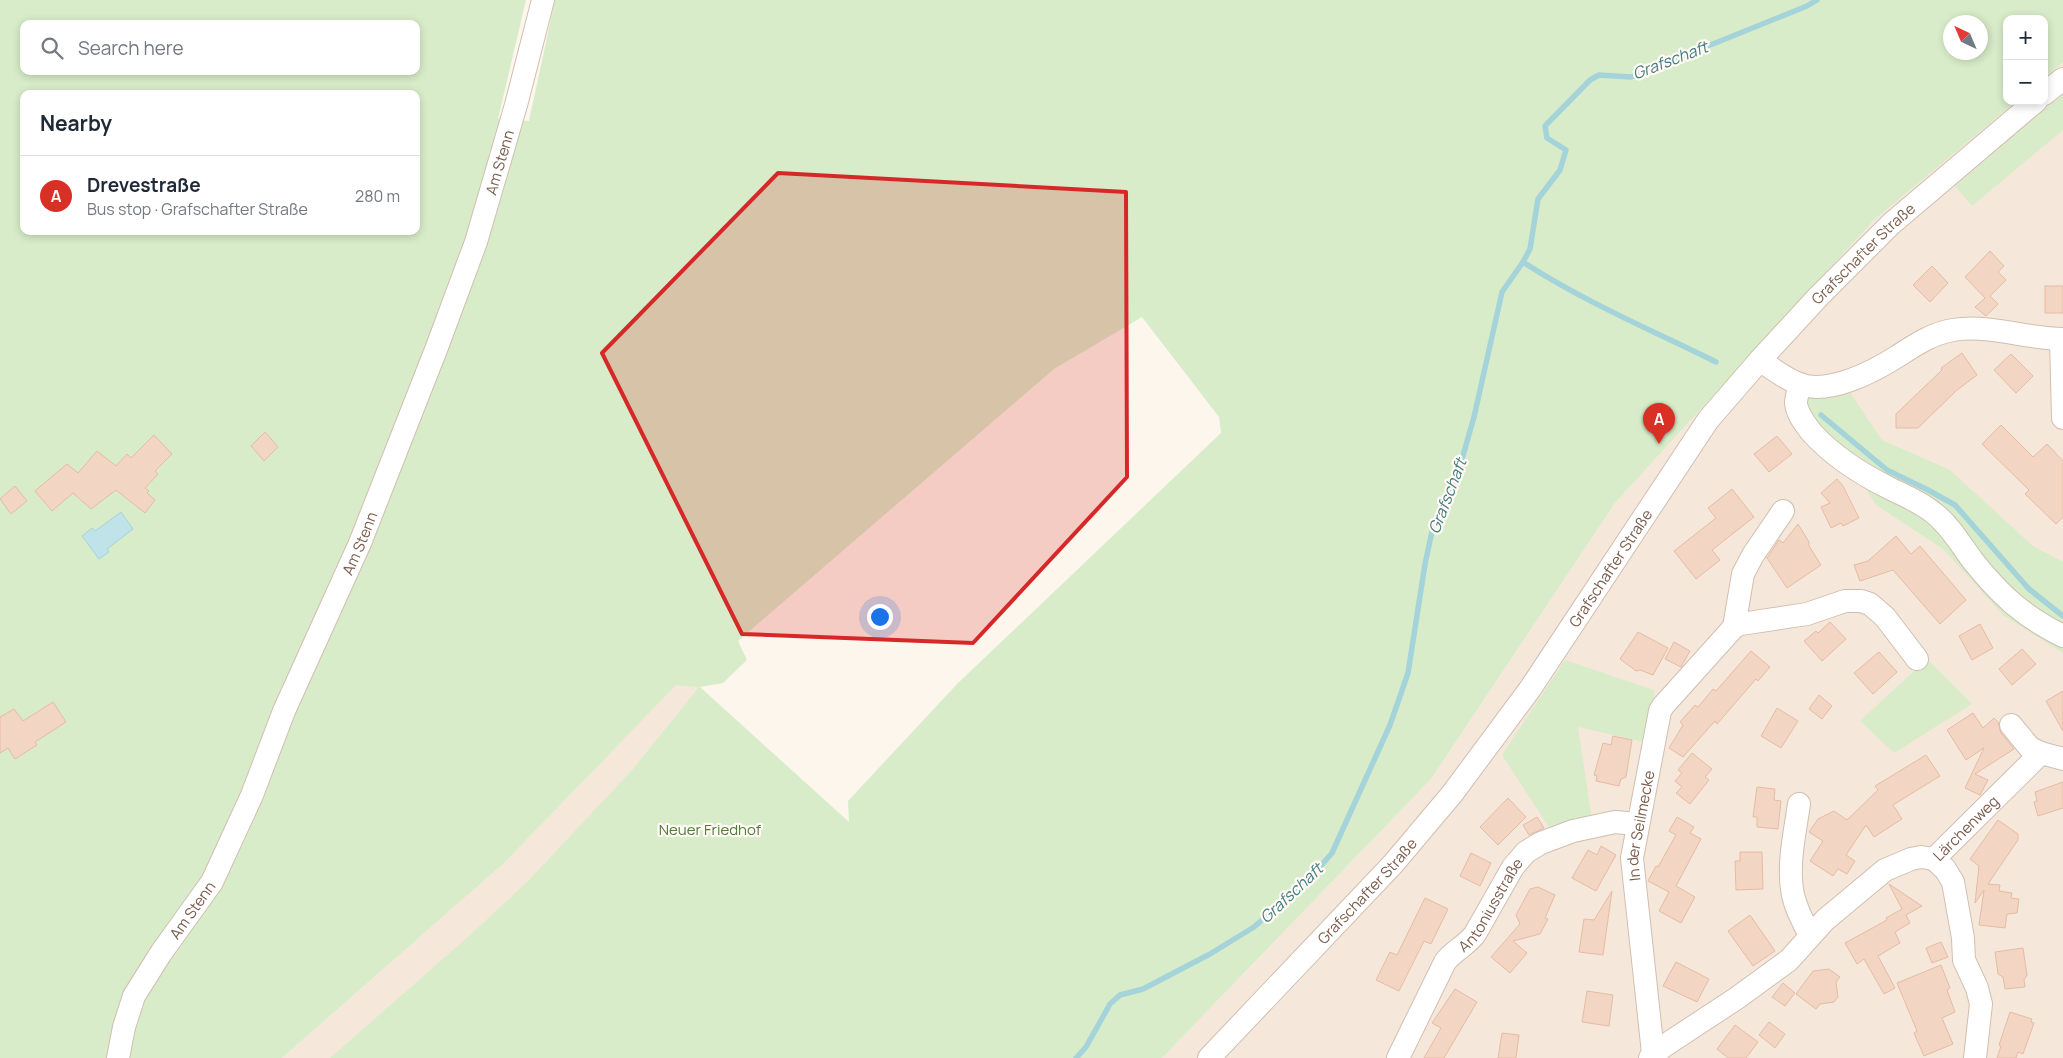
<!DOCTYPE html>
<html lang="en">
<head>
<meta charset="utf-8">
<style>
	:root { --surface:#fff; --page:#f6f6f7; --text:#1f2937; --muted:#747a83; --line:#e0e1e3; --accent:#d93025 }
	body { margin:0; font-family:Manrope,sans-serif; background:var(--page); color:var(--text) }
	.controls { position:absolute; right:15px; top:15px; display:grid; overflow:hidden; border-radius:10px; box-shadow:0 2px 8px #0003 }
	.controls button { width:45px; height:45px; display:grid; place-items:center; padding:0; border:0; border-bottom:1px solid var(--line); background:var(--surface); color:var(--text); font:25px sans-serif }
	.compass { position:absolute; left:1943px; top:15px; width:45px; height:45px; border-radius:50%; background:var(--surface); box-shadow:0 2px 8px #0003; rotate:316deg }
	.you { position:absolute; left:879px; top:616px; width:18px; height:18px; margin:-12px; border:4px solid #fff; border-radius:50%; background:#1a73e8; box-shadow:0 0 0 8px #1a73e833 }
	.badge { display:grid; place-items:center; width:32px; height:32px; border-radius:50%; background:var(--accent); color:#fff; font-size:16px; font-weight:700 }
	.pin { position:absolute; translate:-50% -41px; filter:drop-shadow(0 1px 2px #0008) }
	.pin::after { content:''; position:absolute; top:26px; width:18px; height:15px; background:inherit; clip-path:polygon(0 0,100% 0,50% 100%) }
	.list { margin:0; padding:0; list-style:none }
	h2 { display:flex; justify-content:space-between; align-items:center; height:65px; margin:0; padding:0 20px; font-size:21px }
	h2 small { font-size:16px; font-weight:400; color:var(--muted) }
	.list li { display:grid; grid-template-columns:32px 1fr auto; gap:15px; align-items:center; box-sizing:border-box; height:80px; padding:0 20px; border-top:1px solid var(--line) }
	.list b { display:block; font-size:19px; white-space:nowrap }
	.list p { margin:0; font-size:16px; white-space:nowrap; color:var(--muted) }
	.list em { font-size:16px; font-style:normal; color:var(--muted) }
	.icon { flex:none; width:28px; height:28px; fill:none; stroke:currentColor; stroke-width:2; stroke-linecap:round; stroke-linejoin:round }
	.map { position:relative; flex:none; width:2063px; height:1058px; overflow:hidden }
	.search { position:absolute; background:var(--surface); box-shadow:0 2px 8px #0003; left:20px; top:20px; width:400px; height:55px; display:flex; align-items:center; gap:12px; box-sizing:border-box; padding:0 18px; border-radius:10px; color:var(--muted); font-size:19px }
	.panel { position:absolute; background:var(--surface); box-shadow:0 2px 8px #0003; left:20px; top:90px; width:400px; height:145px; border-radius:10px }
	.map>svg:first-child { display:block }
	.residential { fill:#f5e8da }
	.green { fill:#d8ecc9; fill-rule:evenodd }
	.water { fill:#bfe3e8; stroke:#a5d3da }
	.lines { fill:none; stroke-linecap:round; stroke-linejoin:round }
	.stream { stroke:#a5d3da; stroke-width:5.5 }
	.building { fill:#f3d5c3; stroke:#e6bba3 }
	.minor-casing { stroke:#d1beb0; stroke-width:24 }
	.minor { stroke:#fff; stroke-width:22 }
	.marked { fill:#d62828; fill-opacity:0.2; stroke:#d62828; stroke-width:4; stroke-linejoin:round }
	.labels { text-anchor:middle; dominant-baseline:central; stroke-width:4.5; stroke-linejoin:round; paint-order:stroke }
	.street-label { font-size:15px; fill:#7a5c4d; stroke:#fffaf3 }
	.park-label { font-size:15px; fill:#537a41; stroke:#fffaf3 }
	.water-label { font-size:16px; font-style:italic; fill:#437c86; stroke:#fffaf3 }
</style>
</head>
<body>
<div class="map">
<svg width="2063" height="1058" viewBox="0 0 2063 1058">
	<rect width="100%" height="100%" fill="#fdf6ec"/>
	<!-- residential -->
	<g class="residential">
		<path d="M2063,63V1058H1162L1431,779L1615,503L1875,219L2017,101H2044V78Z"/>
		<path d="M676,684L699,686L626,1058H282L504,863Z"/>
	</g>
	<!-- green -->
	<g class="green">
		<path d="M0,0H526L498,119L529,121L555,0H2063V63L2044,78V19H2007V101H2017L1875,219L1615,503L1431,779L1162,1058H330L469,936L528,881L633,769L699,687L676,685L504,863L282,1058H0ZM1950,22H1980V52H1950ZM24,24H416V71H24ZM24,94H416V231H24ZM1142,317L1219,417L1221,433L957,684L848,801L849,822L700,687L723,683L747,660L738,641L1054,369Z"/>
		<path d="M2063,94V130L1972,206L1955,186Z"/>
		<path d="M1849,391L1882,440L1950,470L2033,546L2063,562V653L2004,616L1943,549L1876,505L1841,450L1813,419L1806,399Z"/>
		<path d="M1927,659L1972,704L1894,753L1860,721Z"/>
		<path d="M1565,660L1654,690L1655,710L1648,743L1578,727L1592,820L1552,832L1502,755Z"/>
	</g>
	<!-- water -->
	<path class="water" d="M121,512L133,529L107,549L109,552L99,559L82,536L92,528L95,531Z"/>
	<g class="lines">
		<!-- stream -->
		<g class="stream">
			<path d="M1523,262C1585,302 1651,330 1716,362"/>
			<path d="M1821,415L1887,470L1928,490L1955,505L2029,589L2063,616"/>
			<path d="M1076,1058L1086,1047L1110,1004L1120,995L1143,989L1210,954L1254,927L1312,876L1332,853L1390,725L1408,673L1425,564L1433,527L1462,459L1474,417L1502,292L1523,262L1530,249L1538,199L1560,170L1566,150L1547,138L1545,126L1590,80L1599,75L1631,77L1807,6L1817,0"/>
		</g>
	</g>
	<!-- building -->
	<g class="building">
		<path d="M1990,251L2004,266L1998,272L2006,280L1990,296L1998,304L1986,316L1975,307L1985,298L1965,277Z"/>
		<path d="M1932,266L1948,283L1930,302L1913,285Z"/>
		<rect x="2045" y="286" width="18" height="27"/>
		<path d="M1962,353L1977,375L1957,390L1918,428H1896V414L1942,370L1941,368Z"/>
		<path d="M2011,354L2033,376L2016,393L1994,370Z"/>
		<path d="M2001,425L2033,457L2047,444L2063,461V517L2056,524L2025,494L2029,490L1982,444Z"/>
		<path d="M265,432L278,447L264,461L251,446Z"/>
		<path d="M154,435L172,454L155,471L158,474L145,488L149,491L147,493L155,500L145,513L116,490L91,509L73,493L52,511L35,491L67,464L78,473L97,451L116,466L127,454L131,458Z"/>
		<path d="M1777,436L1792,454L1769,472L1754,454Z"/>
		<path d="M1837,479L1843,486L1859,518L1843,526L1841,523L1831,528L1821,507L1830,503L1821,493Z"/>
		<path d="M15,486L27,501L11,514L0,499Z"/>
		<path d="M1732,489L1754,517L1712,550L1720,560L1696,579L1674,551L1716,518L1708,508Z"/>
		<path d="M1798,524L1809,542V546L1821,565L1787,588L1767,558L1779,540L1783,543Z"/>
		<path d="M1896,536L1911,554L1920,546L1966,600L1940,624L1893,570L1860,581L1854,565L1868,561Z"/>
		<path d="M1830,622L1846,639L1822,661L1804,641L1816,631L1818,633Z"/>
		<path d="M1980,624L1993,648L1972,660L1959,636Z"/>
		<path d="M1638,632L1668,648L1653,675L1640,670L1636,671L1620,659Z"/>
		<path d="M1674,642L1690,651L1681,667L1665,659Z"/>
		<path d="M2022,649L2036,664L2012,685L1999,669Z"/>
		<path d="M1751,651L1770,667L1758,681L1756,679L1717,724L1715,721L1683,757L1669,748L1683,725L1680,722L1695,705L1698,707L1713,689L1716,691Z"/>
		<path d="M1879,652L1897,672L1873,694L1854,673Z"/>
		<path d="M2063,691V731L2046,701Z"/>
		<path d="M1819,695L1832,706L1822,719L1809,709Z"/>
		<path d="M53,702L66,722L35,742L37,745L15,759L8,748L0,753V717L14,709L23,721Z"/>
		<path d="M1777,708L1798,721L1781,748L1761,736Z"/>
		<path d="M1973,713L1983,728L1994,718L1998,722L2001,733L2014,749L1975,774L1988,780L1980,795L1965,788L1984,748L1966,760L1947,730Z"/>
		<path d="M1613,736L1632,740L1626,777L1621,779L1619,786L1596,781L1597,776L1594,775L1603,743L1611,745Z"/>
		<path d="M1692,753L1712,769L1705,777L1709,780L1690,804L1676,793L1682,787L1675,781L1682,773L1678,770Z"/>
		<path d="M1926,755L1940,776L1893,805L1902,819L1874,837L1866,825L1846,855L1855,861L1847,874L1838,869L1833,876L1810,861L1823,841L1809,832L1818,819L1834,811L1847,820L1878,790L1875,786Z"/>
		<path d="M2063,782V808L2038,816L2034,802L2037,801L2035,792Z"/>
		<path d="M1757,787L1775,789L1774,800L1781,801L1778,829L1757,827V817H1753Z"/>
		<path d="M1508,798L1526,817L1498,845L1480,827Z"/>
		<path d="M1537,817L1544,828L1529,835L1523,825Z"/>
		<path d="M1677,817L1694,827L1690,833L1701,839L1676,886L1695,897L1681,923L1659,911L1669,892L1648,881L1656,866L1658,867L1676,835L1669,831Z"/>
		<path d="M1998,820L2018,834V840L1988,884L2000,885L1999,891L2012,893L2011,898L2019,899L2017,913L2007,914L2005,928L1979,925L1984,890L1975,903L1979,866L1970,859Z"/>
		<path d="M1601,846L1616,855L1596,891L1572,878L1588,850L1597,855Z"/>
		<path d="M1740,852H1762L1763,889L1736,890L1735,861H1740Z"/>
		<path d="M1471,853L1491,863L1480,886L1460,876Z"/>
		<path d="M1889,884L1922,906L1906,915L1910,923L1895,932L1900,943L1878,956L1895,988L1884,994L1864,959L1857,964L1845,943L1887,920L1886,918L1902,909Z"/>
		<path d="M1538,887L1555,895L1545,918L1548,919L1540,934L1513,941L1527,953L1510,973L1491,957L1520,924L1516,915L1530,889Z"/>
		<path d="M1612,891L1603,955L1579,952L1584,919L1594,920Z"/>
		<path d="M1425,898L1448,909L1431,944L1424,941L1399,991L1376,980L1390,952L1397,955Z"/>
		<path d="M1750,915L1775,951L1753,966L1728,931Z"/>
		<path d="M1941,942L1948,957L1932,963L1926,948Z"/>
		<path d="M2023,948L2027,975L2024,980L2025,987L2005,989L2003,977L1998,974L1995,952Z"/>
		<path d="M1676,962L1709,979L1697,1002L1663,986Z"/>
		<path d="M1941,965L1950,988L1947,990L1955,1012L1942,1018L1953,1044L1924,1056L1914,1033L1917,1031L1897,983Z"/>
		<path d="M1829,969L1840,977L1836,982L1838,997L1834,1002L1820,1004L1816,1009L1796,994L1813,971Z"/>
		<path d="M1783,983L1795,993L1785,1006L1772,997Z"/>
		<path d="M1455,989L1477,1002L1444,1058H1424L1441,1028L1432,1023Z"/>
		<path d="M1587,991L1613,995L1609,1026L1582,1022Z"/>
		<path d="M2010,1012L2032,1019L2031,1022L2034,1023L2023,1054L2018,1052L2016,1058H1997L2001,1046L1999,1045Z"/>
		<path d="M1769,1022L1785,1034L1775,1048L1759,1035Z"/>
		<path d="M1735,1025L1758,1042L1746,1058H1728L1717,1049Z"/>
		<path d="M1502,1033L1519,1035L1516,1058H1498Z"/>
	</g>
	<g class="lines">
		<!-- minor casing -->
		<g class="minor-casing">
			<g id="minor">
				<path d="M2044,94L2063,79"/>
				<path d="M2061,339L2063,418"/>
				<path d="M1760,360C1772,369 1785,378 1799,384C1829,395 1873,372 1898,356C1915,345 1933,333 1953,330C1990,324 2027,339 2063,339"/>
				<path d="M1800,384C1799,390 1796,397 1796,403C1797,414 1805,424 1812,433C1834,457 1859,473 1889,488C1905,496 1921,502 1935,514C1951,527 1961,545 1973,561C2001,596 2023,616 2063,636"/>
				<path d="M1734,627L1743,574L1753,555L1783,511"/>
				<path d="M2011,725L2030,748L2041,753"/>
				<path d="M1799,804C1795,832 1788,862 1792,889C1794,906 1803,921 1810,936"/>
				<path d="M1934,859L1945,869L1953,882L1963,938L1964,960L1977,988L1981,1004L1975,1058"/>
				<path id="s1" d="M1653,1053L1632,858L1660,711L1663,706L1734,627L1741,624L1807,614L1845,601H1861L1870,604L1885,617L1917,659"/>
				<path id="s2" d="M118,1058L124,1027L134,996L161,953L212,882L252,795L284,711L360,543L437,347L476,242L516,105L543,0"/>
				<path id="s3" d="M1209,1058L1393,864L1452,794L1530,689L1708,420L1760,360L1819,296L1891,224L2036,101"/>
				<path id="s4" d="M1398,1058L1445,962C1453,951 1466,946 1475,934L1513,867L1526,852L1541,843L1573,831L1615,822L1637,824"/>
				<path id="s5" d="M1650,1058L1664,1046L1737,998L1789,960L1825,920L1885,870L1911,859L1921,857L1934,859L2041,753L2063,759"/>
			</g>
		</g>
		<!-- minor -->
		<use href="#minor" class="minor"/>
	</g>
	<!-- marked area -->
	<path class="marked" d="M778,173L1126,192L1127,477L973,643L742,634L602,353Z"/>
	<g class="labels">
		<!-- street labels -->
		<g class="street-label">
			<text stroke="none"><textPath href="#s2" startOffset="978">Am Stenn</textPath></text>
			<text stroke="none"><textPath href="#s3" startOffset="1040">Grafschafter Straße</textPath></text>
			<text stroke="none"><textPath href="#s2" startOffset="572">Am Stenn</textPath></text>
			<text stroke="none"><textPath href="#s3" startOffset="635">Grafschafter Straße</textPath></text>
			<text stroke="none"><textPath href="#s5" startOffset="398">Lärchenweg</textPath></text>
			<text stroke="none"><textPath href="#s1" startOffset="229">In der Seilmecke</textPath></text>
			<text stroke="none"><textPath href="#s3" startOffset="230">Grafschafter Straße</textPath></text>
			<text stroke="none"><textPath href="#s4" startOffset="181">Antoniusstraße</textPath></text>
			<text stroke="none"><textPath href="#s2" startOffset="168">Am Stenn</textPath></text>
		</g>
		<!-- park labels -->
		<g class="park-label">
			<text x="710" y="829">Neuer Friedhof</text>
		</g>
		<!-- water labels -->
		<g class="water-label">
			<text transform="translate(1670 60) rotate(-21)">Grafschaft</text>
			<text transform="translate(1447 496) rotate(-69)">Grafschaft</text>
			<text transform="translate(1291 893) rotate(-43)">Grafschaft</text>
		</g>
	</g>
</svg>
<div class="controls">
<button>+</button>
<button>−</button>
</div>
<svg class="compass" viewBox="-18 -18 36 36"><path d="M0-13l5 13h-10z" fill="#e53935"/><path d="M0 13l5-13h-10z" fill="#747a83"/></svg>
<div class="you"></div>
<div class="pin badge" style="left:1659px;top:444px">A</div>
<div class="search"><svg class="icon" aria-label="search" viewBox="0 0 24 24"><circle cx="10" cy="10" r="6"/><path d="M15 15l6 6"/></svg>Search here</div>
<section class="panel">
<h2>Nearby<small></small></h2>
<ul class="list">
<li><span class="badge">A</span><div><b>Drevestraße</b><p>Bus stop · Grafschafter Straße</p></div><em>280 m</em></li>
</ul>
</section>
</div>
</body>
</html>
